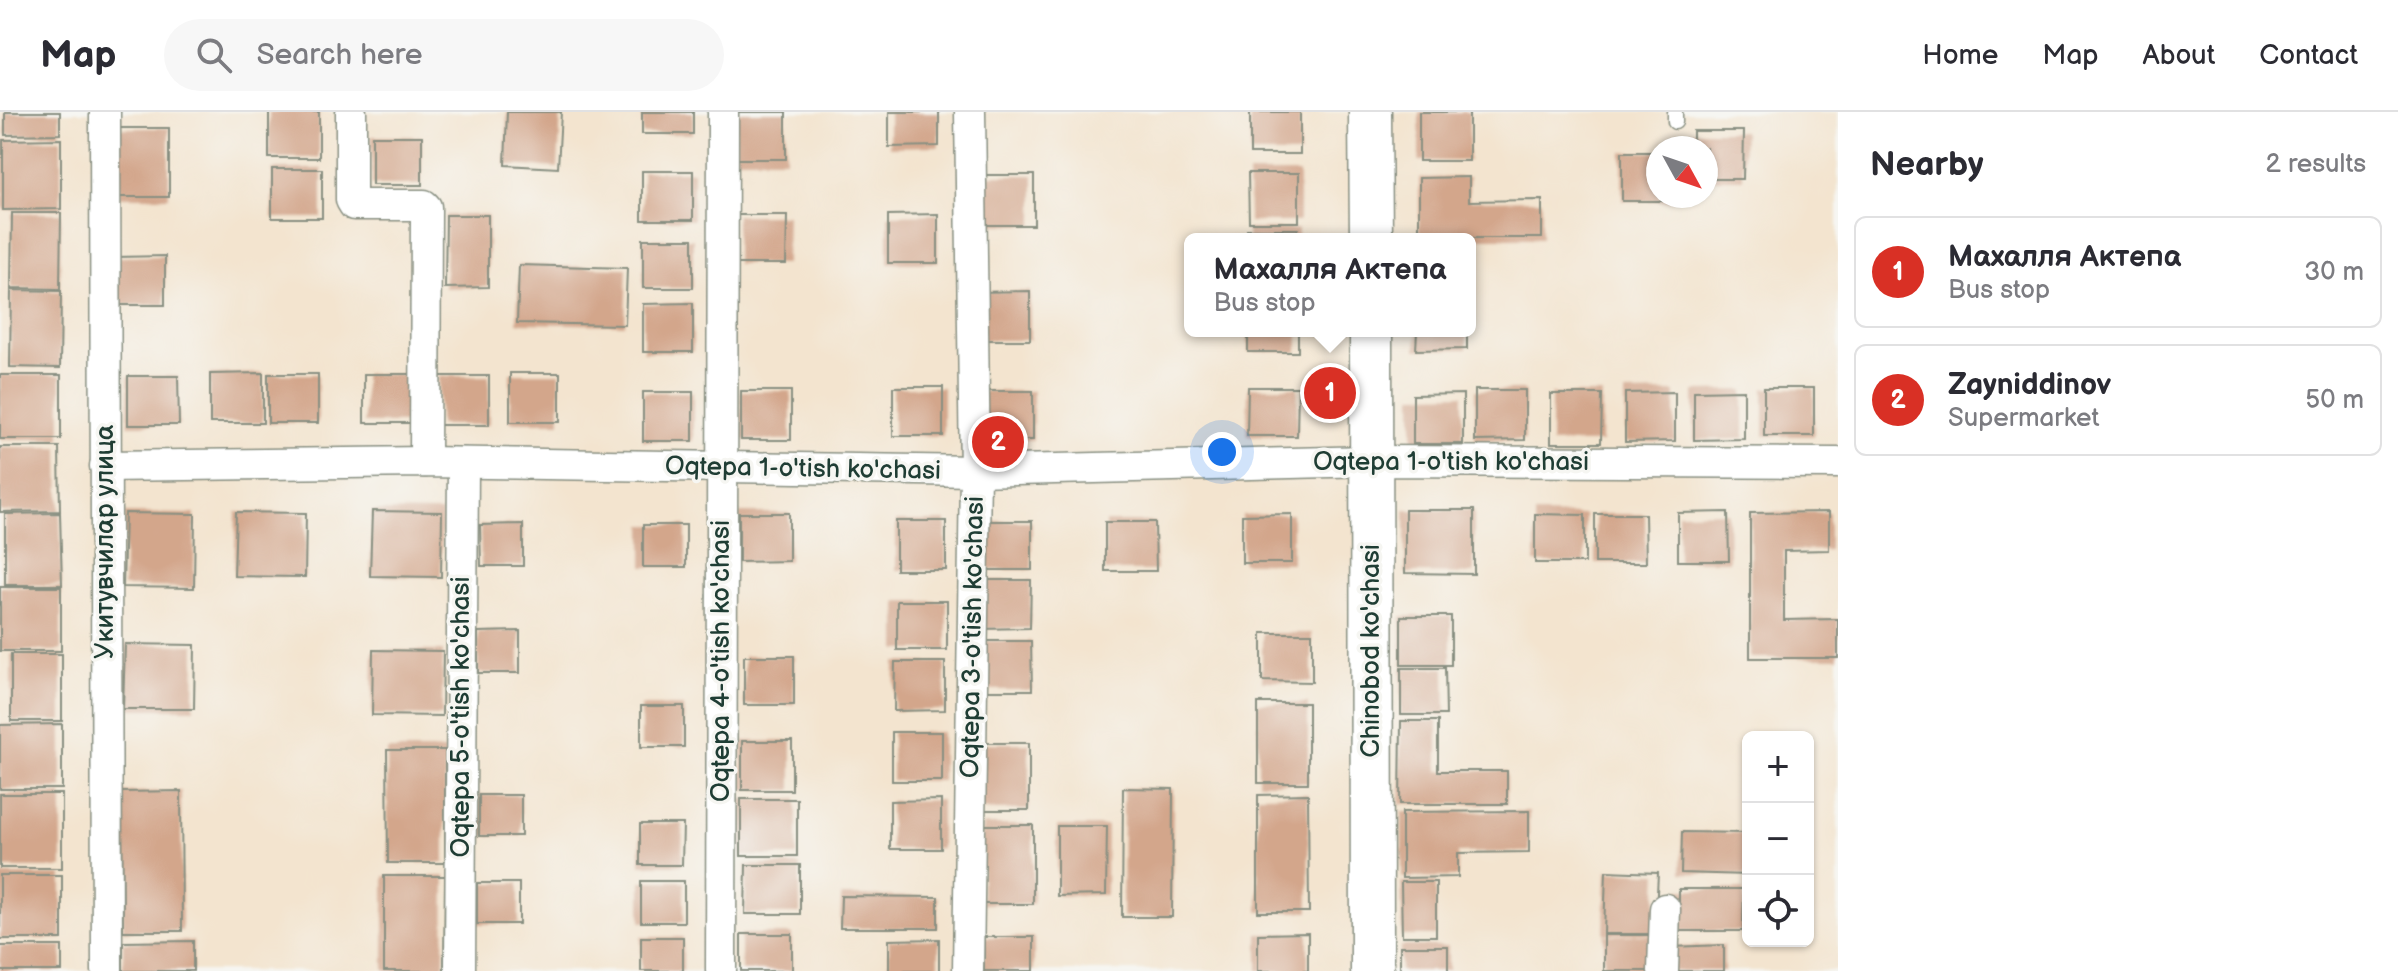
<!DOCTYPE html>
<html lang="en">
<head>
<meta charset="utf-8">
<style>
	:root { --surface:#fff; --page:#f7f7f7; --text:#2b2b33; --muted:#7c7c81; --line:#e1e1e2; --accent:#d93025 }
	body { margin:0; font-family:"Balsamiq Sans",sans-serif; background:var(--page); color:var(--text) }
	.controls { position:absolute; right:24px; bottom:24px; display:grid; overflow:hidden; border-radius:12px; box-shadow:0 2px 6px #0004 }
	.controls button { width:72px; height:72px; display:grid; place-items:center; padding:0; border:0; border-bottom:2px solid var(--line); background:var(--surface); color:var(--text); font:40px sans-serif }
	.compass { position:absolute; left:1646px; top:24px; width:72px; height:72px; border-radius:50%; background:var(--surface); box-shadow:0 2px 6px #0004; rotate:130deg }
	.you { position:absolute; left:1222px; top:340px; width:28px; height:28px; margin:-20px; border:6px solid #fff; border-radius:50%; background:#1a73e8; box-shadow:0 0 0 12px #1a73e833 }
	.badge { display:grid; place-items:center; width:52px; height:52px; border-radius:50%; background:var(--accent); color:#fff; font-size:26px; font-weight:700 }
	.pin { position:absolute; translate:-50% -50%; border:4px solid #fff; box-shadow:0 2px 8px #0006 }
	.popup { position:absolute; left:1184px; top:121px; width:292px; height:104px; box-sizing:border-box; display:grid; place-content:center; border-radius:12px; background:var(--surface); filter:drop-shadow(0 2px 6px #0005); font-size:26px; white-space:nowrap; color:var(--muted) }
	.popup b { font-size:30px; color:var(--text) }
	.popup::after { content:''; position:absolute; left:50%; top:100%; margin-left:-16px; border:16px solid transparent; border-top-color:var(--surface) }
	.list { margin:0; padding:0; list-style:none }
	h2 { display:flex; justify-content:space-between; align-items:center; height:104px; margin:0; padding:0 32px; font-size:34px }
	h2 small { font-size:26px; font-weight:400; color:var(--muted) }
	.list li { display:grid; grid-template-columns:52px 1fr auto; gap:24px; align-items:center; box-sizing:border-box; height:112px; margin:0 16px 16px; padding:0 16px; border:2px solid var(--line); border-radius:12px }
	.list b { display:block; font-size:30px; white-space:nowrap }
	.list p { margin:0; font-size:26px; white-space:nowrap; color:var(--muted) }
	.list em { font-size:26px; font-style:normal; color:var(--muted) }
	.icon { flex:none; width:44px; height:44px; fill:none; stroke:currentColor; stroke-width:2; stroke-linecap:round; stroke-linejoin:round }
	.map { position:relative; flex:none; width:1838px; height:859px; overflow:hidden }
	header { display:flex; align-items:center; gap:48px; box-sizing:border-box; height:112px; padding:0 40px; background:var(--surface); border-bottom:2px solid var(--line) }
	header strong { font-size:38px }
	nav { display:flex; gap:44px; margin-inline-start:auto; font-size:28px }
	.search { width:560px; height:72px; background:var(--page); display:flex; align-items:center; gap:20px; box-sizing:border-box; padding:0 28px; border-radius:44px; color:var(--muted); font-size:30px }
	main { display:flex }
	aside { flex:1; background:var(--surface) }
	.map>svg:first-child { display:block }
	.building { fill:#d3a68b }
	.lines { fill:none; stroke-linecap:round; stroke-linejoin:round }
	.lane-casing { stroke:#899082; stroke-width:17 }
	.street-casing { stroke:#899082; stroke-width:33 }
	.secondary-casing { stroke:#899082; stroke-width:45 }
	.lane { stroke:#fff; stroke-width:14 }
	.street { stroke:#fff; stroke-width:30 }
	.secondary { stroke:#fff; stroke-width:42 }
	.labels { text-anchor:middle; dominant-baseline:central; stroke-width:7; stroke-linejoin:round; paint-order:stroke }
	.street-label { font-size:26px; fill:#1f3d34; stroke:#f6f6f2 }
</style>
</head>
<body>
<header>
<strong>Map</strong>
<div class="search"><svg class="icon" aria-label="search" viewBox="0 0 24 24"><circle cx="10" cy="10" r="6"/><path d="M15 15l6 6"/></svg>Search here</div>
<nav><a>Home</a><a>Map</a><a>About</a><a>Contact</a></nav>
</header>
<main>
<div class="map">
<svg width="1838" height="859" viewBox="0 0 1838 859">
	<rect width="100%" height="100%" fill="#f6f6f2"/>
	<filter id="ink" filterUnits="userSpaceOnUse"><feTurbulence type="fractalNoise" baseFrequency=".0125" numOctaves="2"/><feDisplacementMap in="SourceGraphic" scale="16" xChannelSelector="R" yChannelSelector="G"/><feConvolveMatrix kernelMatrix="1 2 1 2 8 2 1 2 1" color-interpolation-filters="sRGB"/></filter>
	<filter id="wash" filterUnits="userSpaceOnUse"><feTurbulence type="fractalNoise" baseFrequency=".006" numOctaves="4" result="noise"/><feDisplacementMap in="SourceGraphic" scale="32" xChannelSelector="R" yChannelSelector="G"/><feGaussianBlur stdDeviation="1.8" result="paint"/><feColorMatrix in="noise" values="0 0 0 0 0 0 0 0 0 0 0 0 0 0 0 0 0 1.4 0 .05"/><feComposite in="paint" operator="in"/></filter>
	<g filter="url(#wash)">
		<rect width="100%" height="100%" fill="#f3e4cf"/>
		<g id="blocks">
			<!-- building -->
			<g class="building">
				<path d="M5,0H60V22L5,23Z"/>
				<rect x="269" y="0" width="50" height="46"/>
				<path d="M507,0H561L558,56L505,53Z"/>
				<rect x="642" y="0" width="51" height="22"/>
				<path d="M735,0H786V47H736Z"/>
				<path d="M889,0H939V34L889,35Z"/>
				<rect x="1250" y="0" width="50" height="42"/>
				<rect x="1419" y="0" width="50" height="49"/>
				<rect x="119" y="16" width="50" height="69"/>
				<path d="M1693,19H1744L1743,67H1706V36H1693Z"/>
				<rect x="372" y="24" width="50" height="49"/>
				<path d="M61,27V97L3,98V28Z"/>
				<path d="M1622,40H1658V84H1673V89H1622Z"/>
				<rect x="272" y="57" width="50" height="49"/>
				<rect x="642" y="59" width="51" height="49"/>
				<path d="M1248,61H1299V110H1249Z"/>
				<path d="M983,63H1034V113H984Z"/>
				<path d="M1469,65V89L1542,88V126H1419V66Z"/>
				<path d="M12,101H61L60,177L11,176Z"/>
				<path d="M938,102V151H888V103Z"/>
				<path d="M446,103H488V175L445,176Z"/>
				<path d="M736,103H787L786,152H736Z"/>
				<rect x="1247" y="117" width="51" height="10"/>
				<rect x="643" y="127" width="50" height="49"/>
				<path d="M165,144V193H115V145Z"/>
				<path d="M519,153L627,156L625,213L517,211Z"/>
				<path d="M11,178L61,179L60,256L10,255Z"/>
				<path d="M1030,179V228H980L979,180Z"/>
				<path d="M693,191V240H643V192Z"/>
				<rect x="1248" y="219" width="50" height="21"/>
				<path d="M1417,219H1467V237L1416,238Z"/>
				<path d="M263,261V311H210V262Z"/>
				<rect x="510" y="261" width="50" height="49"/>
				<rect x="268" y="262" width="50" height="49"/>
				<path d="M364,262H414L415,311H364Z"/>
				<rect x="0" y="263" width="61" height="64"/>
				<path d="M128,264H178L179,313H128Z"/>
				<rect x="439" y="264" width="50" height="49"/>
				<rect x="893" y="275" width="50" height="49"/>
				<path d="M1248,275H1298L1297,324H1247Z"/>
				<rect x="1764" y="276" width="50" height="48"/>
				<path d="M1475,278H1525V328L1475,329Z"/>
				<path d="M1744,278V327L1694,328V279Z"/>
				<rect x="741" y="279" width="50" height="49"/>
				<rect x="983" y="279" width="50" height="49"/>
				<rect x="643" y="280" width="50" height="49"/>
				<path d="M1675,280V329L1625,330V281Z"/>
				<path d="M1463,282V332H1413V283Z"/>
				<path d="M1551,282H1602L1601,331H1551Z"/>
				<path d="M0,335H59L60,399L0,400Z"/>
				<path d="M1405,398H1474V462L1405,461Z"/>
				<path d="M372,399L442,400L441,465L370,464Z"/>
				<path d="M236,400L306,401L305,465L234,464Z"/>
				<path d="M1728,400L1729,449H1678V401Z"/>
				<path d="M1829,400V438L1784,439V508L1838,507V546H1750V401Z"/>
				<path d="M60,401L62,473H5V402Z"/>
				<path d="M125,401L195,402L194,476L123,475Z"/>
				<path d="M739,401H789V449L739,450Z"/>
				<path d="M1292,402V451H1242V403Z"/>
				<path d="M1535,402L1585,403V451H1535Z"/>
				<path d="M1595,402H1645L1646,451H1595Z"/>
				<rect x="896" y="409" width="50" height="49"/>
				<path d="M981,409H1032V458H982Z"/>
				<path d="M1105,410H1155L1156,459H1105Z"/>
				<path d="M523,412V454H481L480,413Z"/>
				<rect x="643" y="413" width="43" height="42"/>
				<path d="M980,468H1031L1030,516L980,517Z"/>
				<rect x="0" y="475" width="61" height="64"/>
				<rect x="897" y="489" width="50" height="49"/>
				<rect x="1401" y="504" width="50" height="49"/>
				<path d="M520,519V561H478V520Z"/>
				<path d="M1262,521H1312V570L1262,569Z"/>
				<path d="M981,529H1031L1032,578H981Z"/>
				<path d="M125,532L195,533L194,597H123Z"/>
				<path d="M373,538L443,539L442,604L372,603Z"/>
				<rect x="11" y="542" width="51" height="67"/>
				<rect x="744" y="544" width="50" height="49"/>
				<path d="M895,550H945V598L894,599Z"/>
				<path d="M1401,556H1445L1446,603H1401Z"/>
				<rect x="1258" y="591" width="50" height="80"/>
				<rect x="641" y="594" width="43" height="41"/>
				<path d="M1401,609H1438V659H1507V692H1400Z"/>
				<path d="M62,612V677H0V613Z"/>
				<rect x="892" y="620" width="50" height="49"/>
				<rect x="742" y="629" width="50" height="49"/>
				<rect x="979" y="631" width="50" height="67"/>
				<path d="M387,638H445V751H388Z"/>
				<path d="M1123,676L1173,677L1172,805H1122Z"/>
				<path d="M181,679L182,819H123L122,680Z"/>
				<rect x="0" y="682" width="62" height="74"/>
				<path d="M1308,682L1309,800H1258V683Z"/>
				<rect x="479" y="683" width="42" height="41"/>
				<rect x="741" y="687" width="56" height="57"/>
				<path d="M941,688V737H890V689Z"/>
				<path d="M1529,699V740L1458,741V765L1402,766V700Z"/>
				<path d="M640,712H683L682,753H640Z"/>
				<rect x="982" y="713" width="51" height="79"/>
				<path d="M1057,714H1107L1106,783L1057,784Z"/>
				<path d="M1682,720L1748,721V763L1681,761Z"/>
				<path d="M746,753H800V802H745Z"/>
				<path d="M1606,759L1658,761L1655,822H1604Z"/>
				<rect x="0" y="763" width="62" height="64"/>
				<path d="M384,764H445L444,859H384Z"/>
				<rect x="641" y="769" width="43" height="41"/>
				<path d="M1401,770H1436V824H1402Z"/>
				<rect x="477" y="771" width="42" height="41"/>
				<path d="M1679,777H1744L1743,819H1679Z"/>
				<path d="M841,784L938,785V816H840Z"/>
				<path d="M1308,821V859H1258V822Z"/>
				<rect x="741" y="822" width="51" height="37"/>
				<path d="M1604,823H1656L1654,859H1604Z"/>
				<rect x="641" y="825" width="42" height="34"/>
				<rect x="984" y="825" width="50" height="34"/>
				<path d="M939,827V859H889V828Z"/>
				<path d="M193,829V859H123V830Z"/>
				<path d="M1724,833V859H1671V835Z"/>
				<rect x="0" y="834" width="62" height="25"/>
				<rect x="1400" y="834" width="48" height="25"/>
			</g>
		</g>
	</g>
	<g filter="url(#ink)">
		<use href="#blocks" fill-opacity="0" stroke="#899082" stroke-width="2"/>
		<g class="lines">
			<!-- lane casing -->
			<g class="lane-casing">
				<path id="lane" d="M1675,0V10"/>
			</g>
			<!-- street casing -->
			<g class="street-casing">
				<g id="street">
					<path d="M105,0L107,859"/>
					<path d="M351,0V88L354,93H424L426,95L425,350"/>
					<path d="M105,354L425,350L975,359L1371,349L1838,351"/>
					<path d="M460,859L463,351"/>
					<path d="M721,859L723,0"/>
					<path d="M968,859L975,359L970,0"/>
					<path d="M1663,859L1665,797"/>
				</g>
			</g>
			<!-- secondary casing -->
			<g class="secondary-casing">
				<g id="secondary">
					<path d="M1370,0L1371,127"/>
					<path d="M1371,219L1372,859"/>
				</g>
			</g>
			<!-- lane -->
			<use href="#lane" class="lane"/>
			<!-- street -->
			<use href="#street" class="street"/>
			<!-- secondary -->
			<use href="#secondary" class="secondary"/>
		</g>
	</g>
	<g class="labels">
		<!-- street labels -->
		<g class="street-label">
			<text x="1451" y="350">Oqtepa 1-o'tish ko'chasi</text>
			<text transform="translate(803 357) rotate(1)">Oqtepa 1-o'tish ko'chasi</text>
			<text transform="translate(105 430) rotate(-90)">Укитувчилар улица</text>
			<text transform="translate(973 525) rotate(-89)">Oqtepa 3-o'tish ko'chasi</text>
			<text transform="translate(1371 539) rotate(-90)">Chinobod ko'chasi</text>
			<text transform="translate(721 549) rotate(-90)">Oqtepa 4-o'tish ko'chasi</text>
			<text transform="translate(461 605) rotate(-90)">Oqtepa 5-o'tish ko'chasi</text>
		</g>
	</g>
</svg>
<div class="controls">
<button>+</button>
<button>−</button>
<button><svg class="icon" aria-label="locate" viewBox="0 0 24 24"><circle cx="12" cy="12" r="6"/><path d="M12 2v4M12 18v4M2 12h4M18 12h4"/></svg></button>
</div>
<svg class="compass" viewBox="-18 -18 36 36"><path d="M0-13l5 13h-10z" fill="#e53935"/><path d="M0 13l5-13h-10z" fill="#7c7c81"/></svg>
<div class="you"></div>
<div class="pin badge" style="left:1330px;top:281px">1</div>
<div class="popup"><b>Махалля Актепа</b>Bus stop</div>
<div class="pin badge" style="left:998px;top:330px">2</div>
</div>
<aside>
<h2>Nearby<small>2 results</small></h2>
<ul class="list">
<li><span class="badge">1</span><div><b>Махалля Актепа</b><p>Bus stop</p></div><em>30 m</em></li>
<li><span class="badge">2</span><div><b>Zayniddinov</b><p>Supermarket</p></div><em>50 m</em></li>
</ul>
</aside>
</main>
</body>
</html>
